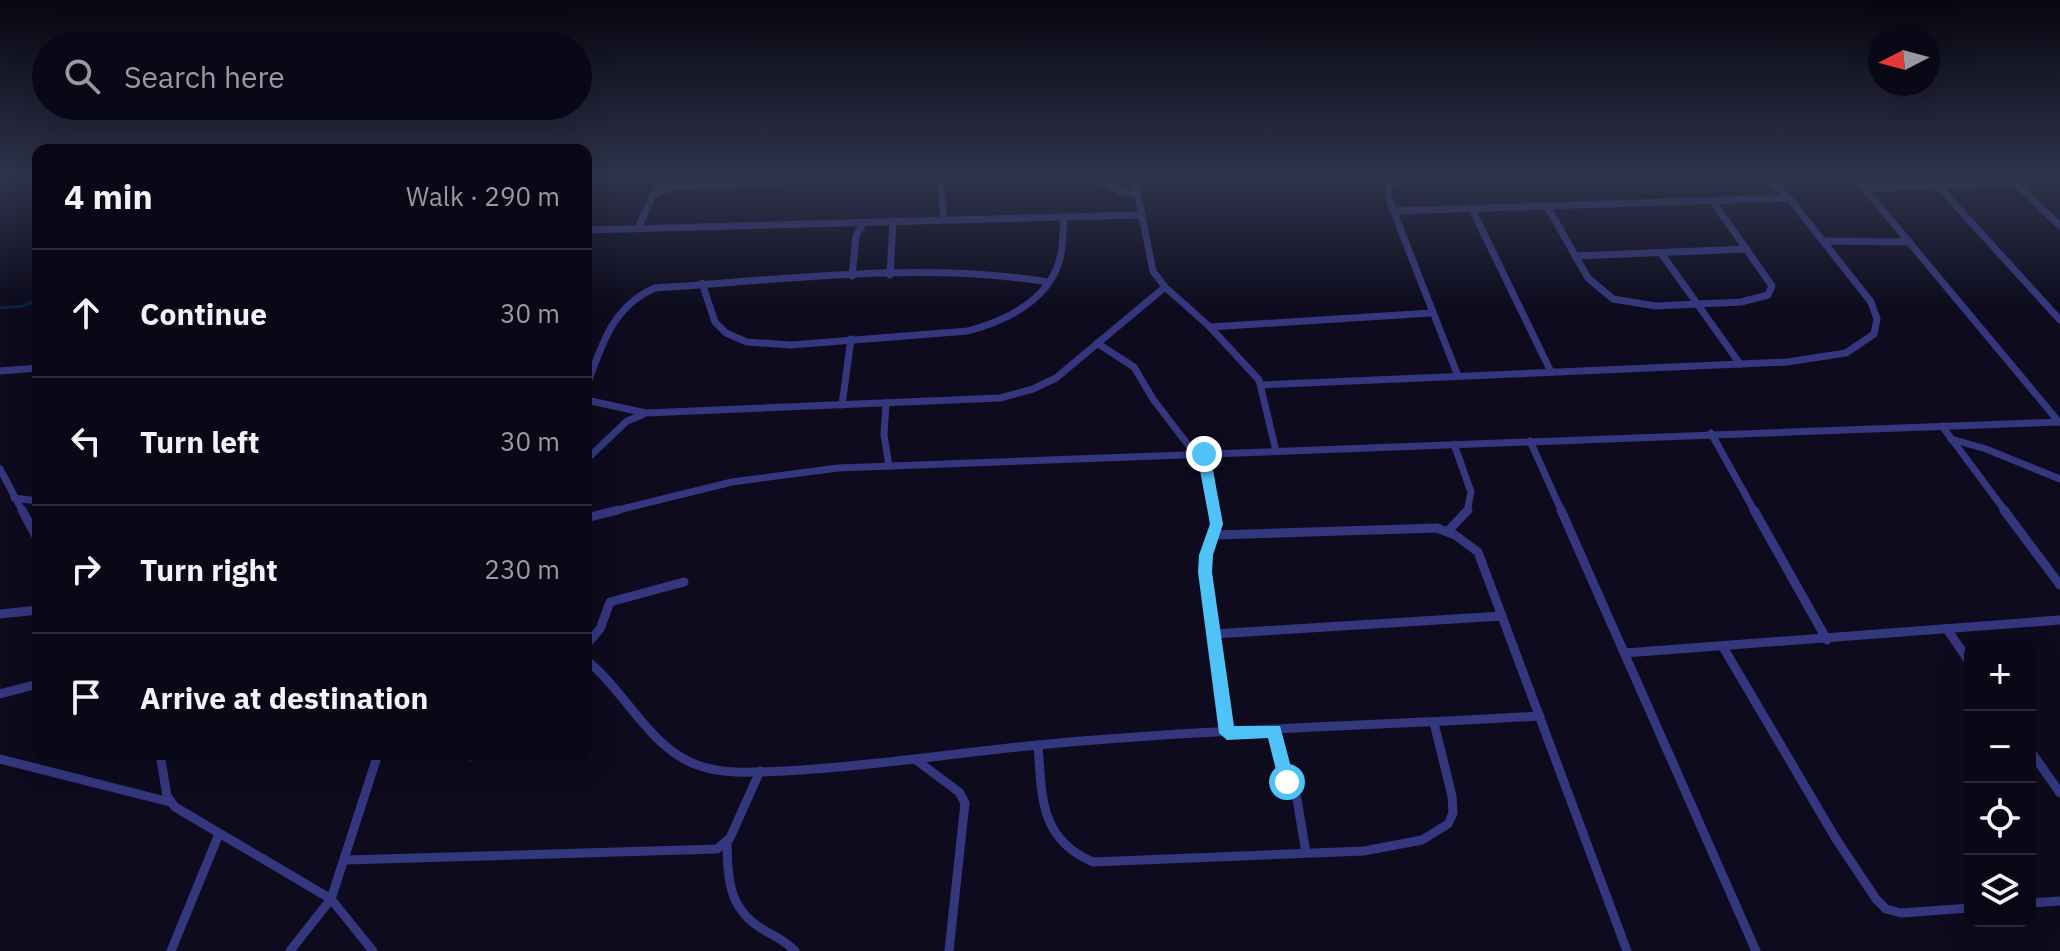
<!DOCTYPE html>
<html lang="en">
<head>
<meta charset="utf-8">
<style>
	:root { --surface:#0a0816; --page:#181623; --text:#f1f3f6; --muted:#999aa1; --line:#2a2935 }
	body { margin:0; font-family:"IBM Plex Sans",sans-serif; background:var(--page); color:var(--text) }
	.controls { position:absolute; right:24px; bottom:24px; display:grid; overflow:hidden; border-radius:16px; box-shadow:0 8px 32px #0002 }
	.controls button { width:72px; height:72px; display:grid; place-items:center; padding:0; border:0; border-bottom:2px solid var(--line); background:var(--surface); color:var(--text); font:40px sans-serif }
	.compass { position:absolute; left:1868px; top:24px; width:72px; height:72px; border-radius:50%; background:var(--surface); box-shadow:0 8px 32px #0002; rotate:264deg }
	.stop { position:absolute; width:24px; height:24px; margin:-18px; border:6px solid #4fc3f7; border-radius:50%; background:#fff }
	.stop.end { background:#4fc3f7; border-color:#fff; box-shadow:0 2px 8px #0008 }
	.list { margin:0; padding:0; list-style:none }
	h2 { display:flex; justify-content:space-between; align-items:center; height:104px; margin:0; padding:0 32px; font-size:34px }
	h2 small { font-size:26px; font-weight:400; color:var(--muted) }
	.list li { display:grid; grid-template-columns:52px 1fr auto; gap:24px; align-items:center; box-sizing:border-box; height:128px; padding:0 32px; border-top:2px solid var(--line) }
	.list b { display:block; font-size:30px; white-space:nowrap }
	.list em { font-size:26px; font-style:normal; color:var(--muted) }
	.icon { flex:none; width:44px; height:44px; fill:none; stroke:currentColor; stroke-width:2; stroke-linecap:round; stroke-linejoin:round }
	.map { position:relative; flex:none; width:2060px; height:951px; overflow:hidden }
	.search { position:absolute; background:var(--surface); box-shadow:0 8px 32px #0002; left:32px; top:32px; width:560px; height:88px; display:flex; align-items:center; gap:20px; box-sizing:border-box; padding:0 28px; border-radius:44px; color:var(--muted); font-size:30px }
	.panel { position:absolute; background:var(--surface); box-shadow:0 8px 32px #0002; left:32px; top:144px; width:560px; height:616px; border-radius:16px }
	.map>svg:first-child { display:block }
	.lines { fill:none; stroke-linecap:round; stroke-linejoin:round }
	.stream { stroke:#0a2442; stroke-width:3 }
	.street-far1 { stroke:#34377e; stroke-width:7 }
	.street { stroke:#34377e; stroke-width:9 }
	.route { fill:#4fc3f7 }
</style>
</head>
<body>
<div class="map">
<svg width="2060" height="951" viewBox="0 0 2060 951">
	<rect width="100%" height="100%" fill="#0d0b1d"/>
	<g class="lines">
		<!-- stream -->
		<path class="stream" d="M0,308L23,306L38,300"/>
		<!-- street-far1 -->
		<g class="street-far1">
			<path d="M649,176L662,189"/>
			<path d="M1134,176L1153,271L1165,287L1210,327L1259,380L1276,451"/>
			<path d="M1157,176L1180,180L1206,176"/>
			<path d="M1246,176H1290"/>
			<path d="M1295,176H1341"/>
			<path d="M1391,176L1388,193L1391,205L1458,376"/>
			<path d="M1854,176L2059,422"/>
			<path d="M1929,176L2060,320"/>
			<path d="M940,177L944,220"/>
			<path d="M940,178L1100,179L1119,191L1137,193"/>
			<path d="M2014,181L2060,226"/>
			<path d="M1865,189L2060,179"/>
			<path d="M1547,206L1588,278L1613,299L1656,306L1741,302L1768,295L1772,286L1712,200"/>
			<path d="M1472,209L1551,372"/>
			<path d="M1393,211L1789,198"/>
			<path d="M638,228L653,195L670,187L863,176"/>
			<path d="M586,230L1140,215"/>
			<path d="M1825,241L1910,242"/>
			<path d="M1661,253L1740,364"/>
			<path d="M1575,256L1747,249"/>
			<path d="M890,275L893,221"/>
			<path d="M852,276L856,236L864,222"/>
			<path d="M702,283L715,322L726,333L747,342L791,345L968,331C1008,320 1052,299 1061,254C1063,242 1063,229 1064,216"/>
			<path d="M1210,327L1431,313"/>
			<path d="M1097,343L1134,367L1153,399L1195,454"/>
			<path d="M0,371L38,368"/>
			<path d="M1261,385L1787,362L1846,353L1874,334L1877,319L1871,302L1789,198L1766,176"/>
			<path d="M586,388C601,347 612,306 655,288C779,280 926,261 1048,282"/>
			<path d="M586,400L646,413L1000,398L1033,389L1056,378L1165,287"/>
			<path d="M886,403L884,435L889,466"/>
			<path d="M842,405L851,339"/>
			<path d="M1942,426L2006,512"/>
			<path d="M1711,433L1755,512"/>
			<path d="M1951,439L1986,449L2060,479"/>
			<path d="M1530,441L1562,512"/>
			<path d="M1454,444L1471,492L1467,512"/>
			<path d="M1204,454L1214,512"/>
			<path d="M586,460L627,421L642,415"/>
			<path d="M0,469L23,512"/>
			<path d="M14,498L38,501"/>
			<path d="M610,512L732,482L838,468L2060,422"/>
		</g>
		<!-- street -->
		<g class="street">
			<path d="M22,510L38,540"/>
			<path d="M1214,510C1217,531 1206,550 1205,572L1227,733"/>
			<path d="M1561,510L1756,951"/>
			<path d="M1754,510L1827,640"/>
			<path d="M2004,510L2060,585"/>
			<path d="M586,518L618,510"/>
			<path d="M1448,531L1468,510"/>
			<path d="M1214,535L1437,528L1455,535L1478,552L1627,951"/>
			<path d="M0,614L38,610"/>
			<path d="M1947,629L1970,663"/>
			<path d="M1214,634L1502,616"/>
			<path d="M586,645L600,629L610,602L684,582"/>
			<path d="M1723,647L1836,839L1876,899L1886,909L1901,913L1970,908"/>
			<path d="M1625,653L2060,620"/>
			<path d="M586,660C626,691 650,750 700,766C727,775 757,772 784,771C869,767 953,753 1038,745C1205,729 1373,726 1540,716"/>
			<path d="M0,694L38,684"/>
			<path d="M1274,731L1285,777L1297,799L1306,853"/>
			<path d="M1038,745C1042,796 1039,839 1093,862L1364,851L1422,840L1448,824L1453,813L1452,796L1434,723"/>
			<path d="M2030,750L2060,793"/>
			<path d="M160,754L167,796L175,807L331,899L373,951"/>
			<path d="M456,754L472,756"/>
			<path d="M0,759L170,802"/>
			<path d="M916,760L959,792L965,803L949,951"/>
			<path d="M727,844C728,881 729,910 764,930C775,937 786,941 795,951"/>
			<path d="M346,860L717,849L730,838L760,771"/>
			<path d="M2030,903L2060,901"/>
			<path d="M171,951L219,834"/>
			<path d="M290,951L331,899L378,754"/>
		</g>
	</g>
	<!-- sky -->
	<linearGradient id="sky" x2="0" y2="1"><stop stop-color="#070610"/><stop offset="0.57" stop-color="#2f344c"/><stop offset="1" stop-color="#2f344c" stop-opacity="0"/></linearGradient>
	<rect width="2060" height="309" fill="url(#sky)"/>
	<!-- route -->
	<path class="route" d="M1204,449L1210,454L1223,524L1213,555L1212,572L1234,726H1280L1295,782L1287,789L1279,782L1268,738L1227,740L1219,733L1198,572L1199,555L1210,524L1197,454Z"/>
</svg>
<div class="controls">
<button>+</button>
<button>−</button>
<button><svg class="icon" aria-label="locate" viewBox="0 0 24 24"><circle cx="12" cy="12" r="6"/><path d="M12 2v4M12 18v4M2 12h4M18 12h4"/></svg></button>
<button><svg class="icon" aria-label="layers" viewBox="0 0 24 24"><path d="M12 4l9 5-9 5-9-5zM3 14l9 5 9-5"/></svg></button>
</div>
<svg class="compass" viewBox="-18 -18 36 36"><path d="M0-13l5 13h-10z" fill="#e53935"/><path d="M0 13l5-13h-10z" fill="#999aa1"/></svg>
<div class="stop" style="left:1287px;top:782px"></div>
<div class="stop end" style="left:1204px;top:454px"></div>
<div class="search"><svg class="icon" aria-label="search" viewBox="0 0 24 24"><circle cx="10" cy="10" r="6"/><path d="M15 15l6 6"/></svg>Search here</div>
<section class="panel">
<h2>4 min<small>Walk · 290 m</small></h2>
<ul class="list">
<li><svg class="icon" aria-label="ahead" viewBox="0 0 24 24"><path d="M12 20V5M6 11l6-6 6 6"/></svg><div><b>Continue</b></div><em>30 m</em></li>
<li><svg class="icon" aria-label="left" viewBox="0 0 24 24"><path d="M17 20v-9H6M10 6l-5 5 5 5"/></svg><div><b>Turn left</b></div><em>30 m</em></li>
<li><svg class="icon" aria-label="right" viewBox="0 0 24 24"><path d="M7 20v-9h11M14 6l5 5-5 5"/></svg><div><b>Turn right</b></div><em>230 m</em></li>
<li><svg class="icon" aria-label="arrive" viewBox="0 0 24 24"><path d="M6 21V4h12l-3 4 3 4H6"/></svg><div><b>Arrive at destination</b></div></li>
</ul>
</section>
</div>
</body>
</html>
